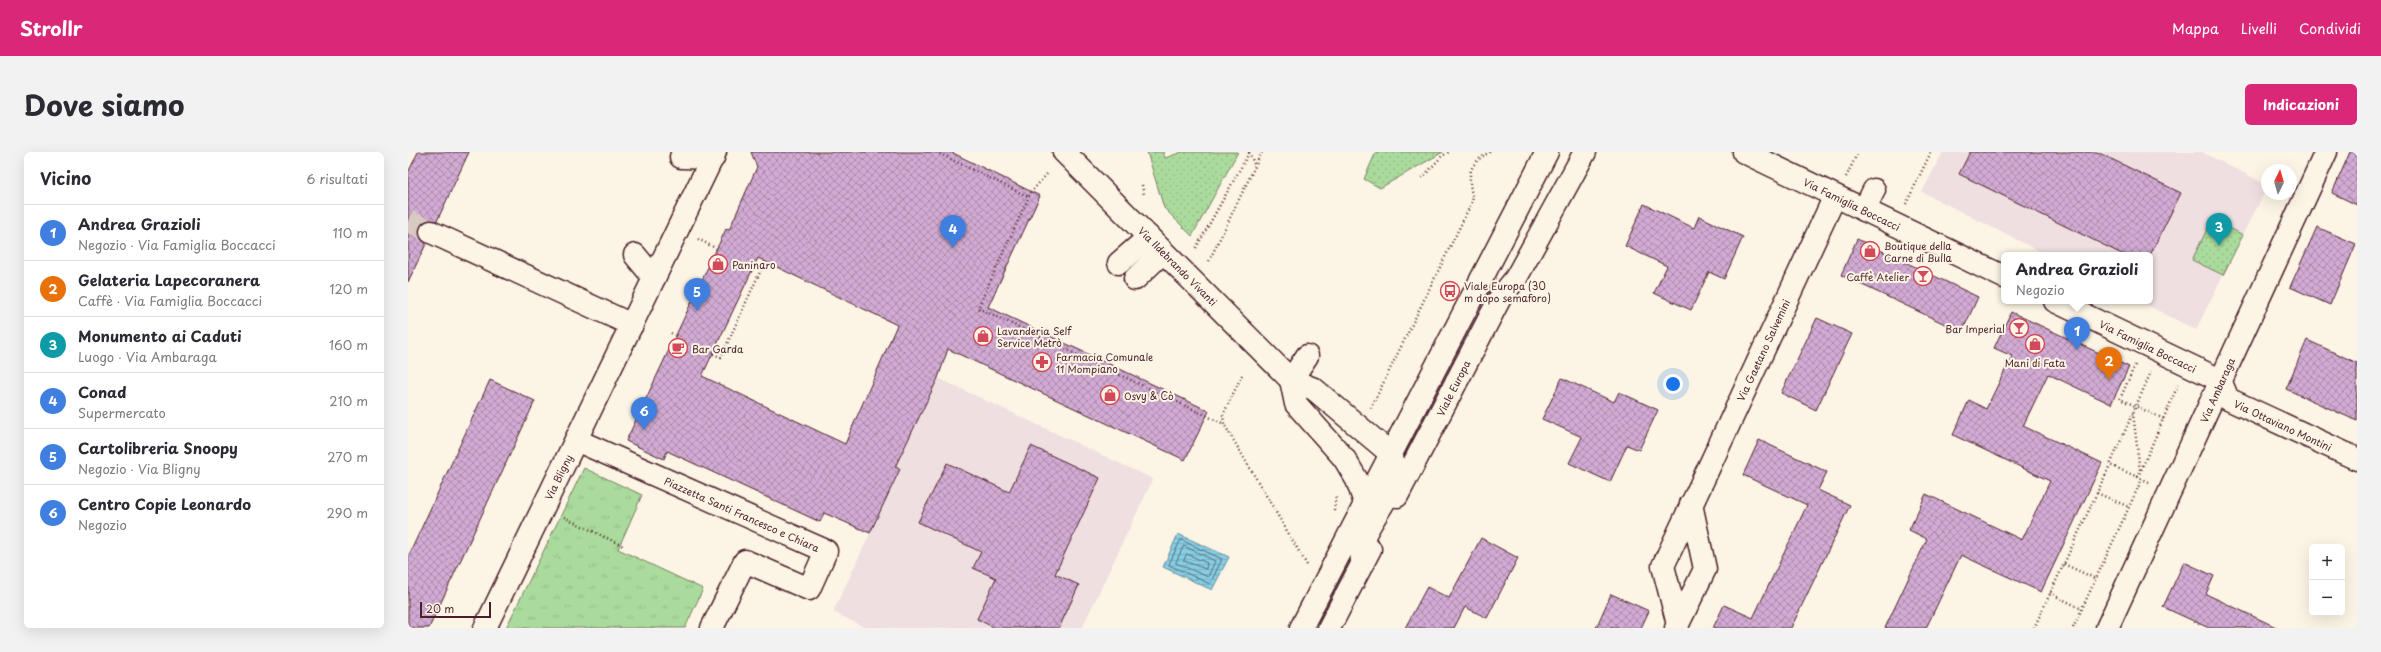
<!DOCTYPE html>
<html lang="it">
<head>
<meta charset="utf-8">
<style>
	:root { --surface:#fff; --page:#f2f2f3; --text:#2b2b33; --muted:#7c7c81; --line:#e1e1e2; --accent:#db2777 }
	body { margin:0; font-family:"Playpen Sans",sans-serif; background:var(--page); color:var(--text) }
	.controls { position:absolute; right:12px; bottom:12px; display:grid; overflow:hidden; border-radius:6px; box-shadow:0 4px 16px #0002 }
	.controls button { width:36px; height:36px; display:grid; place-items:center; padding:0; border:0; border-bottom:1px solid var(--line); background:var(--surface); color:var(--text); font:20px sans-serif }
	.compass { position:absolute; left:1853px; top:12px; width:36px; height:36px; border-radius:50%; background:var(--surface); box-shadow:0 4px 16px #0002; rotate:5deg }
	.scale { position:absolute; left:12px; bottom:10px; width:71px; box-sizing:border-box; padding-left:4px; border:2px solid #4a1f2b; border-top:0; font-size:11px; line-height:14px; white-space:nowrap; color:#4a1f2b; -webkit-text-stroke:3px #fcf5e5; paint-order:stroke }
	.you { position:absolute; left:1265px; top:232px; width:14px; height:14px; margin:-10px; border:3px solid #fff; border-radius:50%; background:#1a73e8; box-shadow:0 0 0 6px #1a73e833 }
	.badge { display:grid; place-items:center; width:26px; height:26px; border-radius:50%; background:var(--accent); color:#fff; font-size:13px; font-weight:700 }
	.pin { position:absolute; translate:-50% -33px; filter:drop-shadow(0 1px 2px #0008) }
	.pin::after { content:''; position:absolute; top:21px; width:14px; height:12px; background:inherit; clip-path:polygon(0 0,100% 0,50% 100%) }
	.popup { position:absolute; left:1593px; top:100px; width:152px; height:52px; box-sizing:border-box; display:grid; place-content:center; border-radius:6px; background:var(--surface); filter:drop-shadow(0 1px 3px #0005); font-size:13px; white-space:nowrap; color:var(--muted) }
	.popup b { font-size:15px; color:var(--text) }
	.popup::after { content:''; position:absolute; left:50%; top:100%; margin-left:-8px; border:8px solid transparent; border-top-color:var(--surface) }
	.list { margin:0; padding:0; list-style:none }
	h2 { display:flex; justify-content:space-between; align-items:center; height:52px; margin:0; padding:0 16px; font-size:17px }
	h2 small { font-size:13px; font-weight:400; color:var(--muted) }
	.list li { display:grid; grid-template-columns:26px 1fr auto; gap:12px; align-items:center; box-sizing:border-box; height:56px; padding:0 16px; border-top:1px solid var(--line) }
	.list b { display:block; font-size:15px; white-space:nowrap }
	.list p { margin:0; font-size:13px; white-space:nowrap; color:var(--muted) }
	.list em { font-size:13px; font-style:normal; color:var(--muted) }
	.map { position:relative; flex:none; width:1949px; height:476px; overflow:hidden; border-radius:6px }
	header { display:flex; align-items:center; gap:24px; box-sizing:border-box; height:56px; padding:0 20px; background:var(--accent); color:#fff }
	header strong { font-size:19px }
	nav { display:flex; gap:22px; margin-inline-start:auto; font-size:14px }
	.intro { display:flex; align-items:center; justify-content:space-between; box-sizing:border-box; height:96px; padding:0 24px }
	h1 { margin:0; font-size:28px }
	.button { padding:10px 18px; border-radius:6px; background:var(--accent); color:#fff; font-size:14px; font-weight:700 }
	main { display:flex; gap:24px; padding:0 24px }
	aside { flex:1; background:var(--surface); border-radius:6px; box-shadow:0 4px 16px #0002 }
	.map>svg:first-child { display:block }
	.built { fill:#efdfe0 }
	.grass { fill:url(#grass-dots); stroke:#7a7d64 }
	.park { fill:url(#park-tufts); stroke:#7a7d64 }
	.water { fill:url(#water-rules); stroke:#6d899b }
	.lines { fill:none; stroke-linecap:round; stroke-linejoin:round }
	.shore { stroke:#626575; stroke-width:1 }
	.building { fill:url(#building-cross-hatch); stroke:#4a1f2b; fill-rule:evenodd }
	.minor-tunnel { stroke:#d8cac0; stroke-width:22; stroke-dasharray:22 11; stroke-linecap:butt }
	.minor-casing { stroke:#4a1f2b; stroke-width:25 }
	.path { stroke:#4a1f2b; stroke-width:2.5; stroke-dasharray:1 3; stroke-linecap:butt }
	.minor { stroke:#fcf5e5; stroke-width:22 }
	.labels { text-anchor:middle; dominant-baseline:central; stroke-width:4; stroke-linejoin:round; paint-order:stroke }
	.street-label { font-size:10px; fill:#4a1f2b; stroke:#fcf5e5 }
	.poi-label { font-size:10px; fill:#4a1f2b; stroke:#fcf5e5; text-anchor:start }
</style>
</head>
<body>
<header>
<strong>Strollr</strong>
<nav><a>Mappa</a><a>Livelli</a><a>Condividi</a></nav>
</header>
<div class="intro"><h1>Dove siamo</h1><a class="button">Indicazioni</a></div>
<main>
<aside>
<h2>Vicino<small>6 risultati</small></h2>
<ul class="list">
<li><span class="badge" style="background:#3f7fe0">1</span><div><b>Andrea Grazioli</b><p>Negozio · Via Famiglia Boccacci</p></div><em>110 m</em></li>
<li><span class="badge" style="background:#e8710a">2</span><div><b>Gelateria Lapecoranera</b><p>Caffè · Via Famiglia Boccacci</p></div><em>120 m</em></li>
<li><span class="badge" style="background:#0f9aa8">3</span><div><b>Monumento ai Caduti</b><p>Luogo · Via Ambaraga</p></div><em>160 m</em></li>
<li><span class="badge" style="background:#3f7fe0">4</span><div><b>Conad</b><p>Supermercato</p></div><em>210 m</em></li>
<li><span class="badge" style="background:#3f7fe0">5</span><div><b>Cartolibreria Snoopy</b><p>Negozio · Via Bligny</p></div><em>270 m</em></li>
<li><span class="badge" style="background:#3f7fe0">6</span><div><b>Centro Copie Leonardo</b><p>Negozio</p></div><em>290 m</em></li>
</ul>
</aside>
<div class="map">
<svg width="1949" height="476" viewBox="0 0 1949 476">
	<defs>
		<pattern id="grass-dots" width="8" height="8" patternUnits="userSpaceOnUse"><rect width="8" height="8" fill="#aadb9c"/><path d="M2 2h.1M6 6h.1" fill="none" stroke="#94bc87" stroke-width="1.8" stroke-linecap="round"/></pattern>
		<pattern id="park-tufts" width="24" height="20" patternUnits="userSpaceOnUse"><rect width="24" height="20" fill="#aadb9c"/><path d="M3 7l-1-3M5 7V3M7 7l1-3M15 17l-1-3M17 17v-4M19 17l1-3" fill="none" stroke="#94bc87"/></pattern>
		<pattern id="water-rules" width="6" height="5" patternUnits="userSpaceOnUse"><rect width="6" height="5" fill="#85cfe5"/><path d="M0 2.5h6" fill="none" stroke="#74b1c5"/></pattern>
		<pattern id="building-cross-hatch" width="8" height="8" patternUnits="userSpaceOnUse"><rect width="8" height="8" fill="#d1abd3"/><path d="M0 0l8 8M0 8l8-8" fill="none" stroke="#ac8bab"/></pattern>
	</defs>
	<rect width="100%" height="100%" fill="#fcf5e5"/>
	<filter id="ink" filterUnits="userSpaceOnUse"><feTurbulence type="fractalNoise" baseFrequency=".025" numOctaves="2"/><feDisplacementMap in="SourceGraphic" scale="8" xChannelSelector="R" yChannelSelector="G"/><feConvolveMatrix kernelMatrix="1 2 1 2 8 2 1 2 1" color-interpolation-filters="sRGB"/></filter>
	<g filter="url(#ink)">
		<!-- built -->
		<g class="built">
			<path d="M1535,0H1794L1859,33V36L1835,83L1804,68L1784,108L1815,123L1788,178L1731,149H1742V103H1639L1514,40Z"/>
			<path d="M530,226L745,327L674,476H458L425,460L492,318L487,315Z"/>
		</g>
		<!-- grass -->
		<g class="grass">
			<path d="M739,0H755L757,6L774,0H830L784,84L756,56Z"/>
			<path d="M968,0H1035L972,36L956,27Z"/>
			<path d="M1804,67L1835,83L1815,123L1784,108Z"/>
		</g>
		<!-- park -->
		<path class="park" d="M176,316L234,343L210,397L295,437L277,476H98Z"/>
		<!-- water -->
		<path class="water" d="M770,382L821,405L804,438L755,415Z"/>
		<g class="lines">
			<!-- shore -->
			<g class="shore">
				<path d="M773,388L814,407L802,432L761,413Z"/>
				<path d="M776,394L807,409L800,425L768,411Z"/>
				<path d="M779,402L799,411L798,417L776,409Z"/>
			</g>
		</g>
		<!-- building -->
		<g class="building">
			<path d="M10,0H61L29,69L21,68L12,74L11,82L18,92L0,130V21Z"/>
			<path d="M343,0H543L632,44L580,155L801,259L777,308L540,197L530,226L487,315L492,317L462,381L416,361L412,370L259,299L256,307L218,289L318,77L321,78L349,15ZM350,106L489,173L437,292L294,224Z"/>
			<path d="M1562,0H1689L1773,41L1742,103H1716L1551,22Z"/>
			<path d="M1942,0H1949V53L1924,41Z"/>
			<path d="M1236,52L1286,76L1291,64L1335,85L1316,127L1301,120L1283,158L1246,141L1259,114L1217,94Z"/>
			<path d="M1909,75L1948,92L1922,153L1882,135Z"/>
			<path d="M1449,87L1570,145L1554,180L1433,123Z"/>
			<path d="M1603,160L1721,215L1703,252L1640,222L1615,274L1694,311L1633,440L1553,403L1518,476H1477L1519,387L1501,378L1518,342L1614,388L1642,329L1545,283L1561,248L1578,257L1604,204L1586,196Z"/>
			<path d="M1409,166L1444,182L1408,258L1373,241Z"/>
			<path d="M1899,188L1949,211V269L1878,237Z"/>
			<path d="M1154,226L1206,250L1211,240L1250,258L1231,298L1219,293L1202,330L1161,311L1174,285L1134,267Z"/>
			<path d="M82,228L127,249L21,476H0V405Z"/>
			<path d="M1351,288L1419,320L1410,338L1442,353L1383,476H1305L1316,453L1345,466L1399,353L1335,323Z"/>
			<path d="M623,294L692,326L647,422L671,433L651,476H587L569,467L588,426L565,416L573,400L510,370L539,311L601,340Z"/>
			<path d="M1073,386L1110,406L1079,466L1057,455L1046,476H997L1019,435L1041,446Z"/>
			<path d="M1776,410L1806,424L1798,442L1870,476H1801L1755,455Z"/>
			<path d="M1203,442L1241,459L1233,476H1188Z"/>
		</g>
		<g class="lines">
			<!-- minor-tunnel -->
			<path class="minor-tunnel" d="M0,69L23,80"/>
			<!-- minor casing -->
			<g class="minor-casing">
				<g id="minor">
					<path d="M656,0L883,228L906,237L982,301C999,333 964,360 954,389C952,395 954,404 954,411"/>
					<path d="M1336,0L1596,125"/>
					<path d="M273,5L305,6"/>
					<path d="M1456,58L1466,38"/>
					<path d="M23,80L224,173"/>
					<path d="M227,103L246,126"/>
					<path d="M711,111L741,85"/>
					<path d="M727,127L755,100"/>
					<path d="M1647,149L1812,228"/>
					<path d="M883,228L888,252L936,306L949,328L957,351"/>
					<path d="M883,228L899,204"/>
					<path d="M1812,228L1820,247L1949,307"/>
					<path d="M168,288L418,399L401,437L337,409L304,476"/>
					<path d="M989,344L1092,146L1108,126L1177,0"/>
					<path d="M1270,472L1255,414L1427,44"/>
					<path d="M77,476L307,0"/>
					<path d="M893,476L1139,0"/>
					<path d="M921,476L962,397"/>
					<path d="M1268,476L1297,417L1283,352"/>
					<path d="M1699,476L1918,0"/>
				</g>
			</g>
			<!-- path -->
			<g class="path">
				<path d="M528,0L621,45"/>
				<path d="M841,0L847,14"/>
				<path d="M639,22L623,40L570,156L816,272"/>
				<path d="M1438,25L1450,0"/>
				<path d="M1014,26L1034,4L1041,0"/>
				<path d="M734,33L736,43"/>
				<path d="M1498,52L1523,0"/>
				<path d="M290,87L309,97"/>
				<path d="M788,96L841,1"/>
				<path d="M801,109L854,0"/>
				<path d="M346,115L353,118"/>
				<path d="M263,181L268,184"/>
				<path d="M305,202L313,205L357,109"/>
				<path d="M1727,213L1712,247L1756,267"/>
				<path d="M834,223L815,263L816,272L899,413"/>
				<path d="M963,256L1065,48C1060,24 1058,13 1082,0"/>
				<path d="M1725,261L1732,319"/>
				<path d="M1730,325L1770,233"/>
				<path d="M1741,330L1702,313L1743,220"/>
				<path d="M1689,341L1721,355"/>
				<path d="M926,358L928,343"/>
				<path d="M156,365L215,394"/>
				<path d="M1656,412L1688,427"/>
				<path d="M1642,441L1674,457"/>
				<path d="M1626,476L1702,313"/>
				<path d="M1665,476L1734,327"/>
			</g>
			<!-- minor -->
			<use href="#minor" class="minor"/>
		</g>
	</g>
	<!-- icons -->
	<defs>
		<g id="shop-ring" transform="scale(1)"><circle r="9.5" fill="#fcf5e5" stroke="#d1495b" stroke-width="1.5"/><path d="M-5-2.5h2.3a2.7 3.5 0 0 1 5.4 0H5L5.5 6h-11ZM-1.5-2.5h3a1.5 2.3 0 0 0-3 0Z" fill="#d1495b"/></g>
		<g id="bar-ring" transform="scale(1)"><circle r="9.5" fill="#fcf5e5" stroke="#d1495b" stroke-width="1.5"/><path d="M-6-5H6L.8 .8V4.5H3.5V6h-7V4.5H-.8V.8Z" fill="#d1495b"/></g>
		<g id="bus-ring" transform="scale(1)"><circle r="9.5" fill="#fcf5e5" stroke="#d1495b" stroke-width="1.5"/><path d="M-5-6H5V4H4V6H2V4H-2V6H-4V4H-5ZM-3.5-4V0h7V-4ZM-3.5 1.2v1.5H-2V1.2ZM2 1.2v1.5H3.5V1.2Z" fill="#d1495b"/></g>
		<g id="cafe-ring" transform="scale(1)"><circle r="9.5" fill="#fcf5e5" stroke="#d1495b" stroke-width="1.5"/><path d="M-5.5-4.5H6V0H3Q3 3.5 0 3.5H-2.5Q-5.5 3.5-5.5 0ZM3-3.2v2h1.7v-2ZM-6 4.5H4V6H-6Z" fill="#d1495b"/></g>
		<g id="pharmacy-ring" transform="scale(1)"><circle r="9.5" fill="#fcf5e5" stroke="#d1495b" stroke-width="1.5"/><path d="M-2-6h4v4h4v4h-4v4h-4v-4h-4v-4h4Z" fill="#d1495b"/></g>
	</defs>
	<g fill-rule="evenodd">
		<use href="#shop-ring" x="1462" y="99"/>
		<use href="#shop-ring" x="310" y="112"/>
		<use href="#bar-ring" x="1515" y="124"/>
		<use href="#bus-ring" x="1042" y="139"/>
		<use href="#bar-ring" x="1611" y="176"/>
		<use href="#shop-ring" x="575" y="184"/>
		<use href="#shop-ring" x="1627" y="192"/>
		<use href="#cafe-ring" x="270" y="196"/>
		<use href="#pharmacy-ring" x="634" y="210"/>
		<use href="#shop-ring" x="702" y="243"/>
	</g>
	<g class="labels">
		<!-- street labels -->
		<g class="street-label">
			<text transform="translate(1444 52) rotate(26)">Via Famiglia Boccacci</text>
			<text transform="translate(770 114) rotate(45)">Via Ildebrando Vivanti</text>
			<text transform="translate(1740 194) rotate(26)">Via Famiglia Boccacci</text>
			<text transform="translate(1355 198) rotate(-65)">Via Gaetano Salvemini</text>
			<text transform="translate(1045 236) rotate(-63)">Viale Europa</text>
			<text transform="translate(1809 238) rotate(-66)">Via Ambaraga</text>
			<text transform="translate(1875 273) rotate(25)">Via Ottaviano Montini</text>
			<text transform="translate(150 325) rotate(-64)">Via Bligny</text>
			<text transform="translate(334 362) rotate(24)">Piazzetta Santi Francesco e Chiara</text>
		</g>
		<!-- poi labels -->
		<g class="poi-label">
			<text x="1476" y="93">Boutique della<tspan x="1476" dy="12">Carne di Bulla</tspan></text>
			<text x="324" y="112">Paninaro</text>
			<text x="1501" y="124" text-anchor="end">Caffè Atelier</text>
			<text x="1056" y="133">Viale Europa (30<tspan x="1056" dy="12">m dopo semaforo)</tspan></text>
			<text x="1597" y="176" text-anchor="end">Bar Imperial</text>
			<text x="589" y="178">Lavanderia Self<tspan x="589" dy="12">Service Metrò</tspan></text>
			<text x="284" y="196">Bar Garda</text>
			<text x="648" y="204">Farmacia Comunale<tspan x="648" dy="12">11 Mompiano</tspan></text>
			<text x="1627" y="210" text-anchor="middle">Mani di Fata</text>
			<text x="716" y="243">Osvy &amp; Cò</text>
		</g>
	</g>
</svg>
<div class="controls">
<button>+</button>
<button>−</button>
</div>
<svg class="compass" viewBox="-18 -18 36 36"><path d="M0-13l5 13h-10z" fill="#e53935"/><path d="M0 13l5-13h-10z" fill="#7c7c81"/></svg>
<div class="scale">20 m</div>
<div class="you"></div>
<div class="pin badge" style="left:1669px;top:198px;background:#3f7fe0">1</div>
<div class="popup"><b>Andrea Grazioli</b>Negozio</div>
<div class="pin badge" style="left:1701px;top:228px;background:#e8710a">2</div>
<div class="pin badge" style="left:1811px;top:94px;background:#0f9aa8">3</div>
<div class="pin badge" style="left:545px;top:96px;background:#3f7fe0">4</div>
<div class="pin badge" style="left:289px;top:159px;background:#3f7fe0">5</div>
<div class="pin badge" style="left:236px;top:278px;background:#3f7fe0">6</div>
</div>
</main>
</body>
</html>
